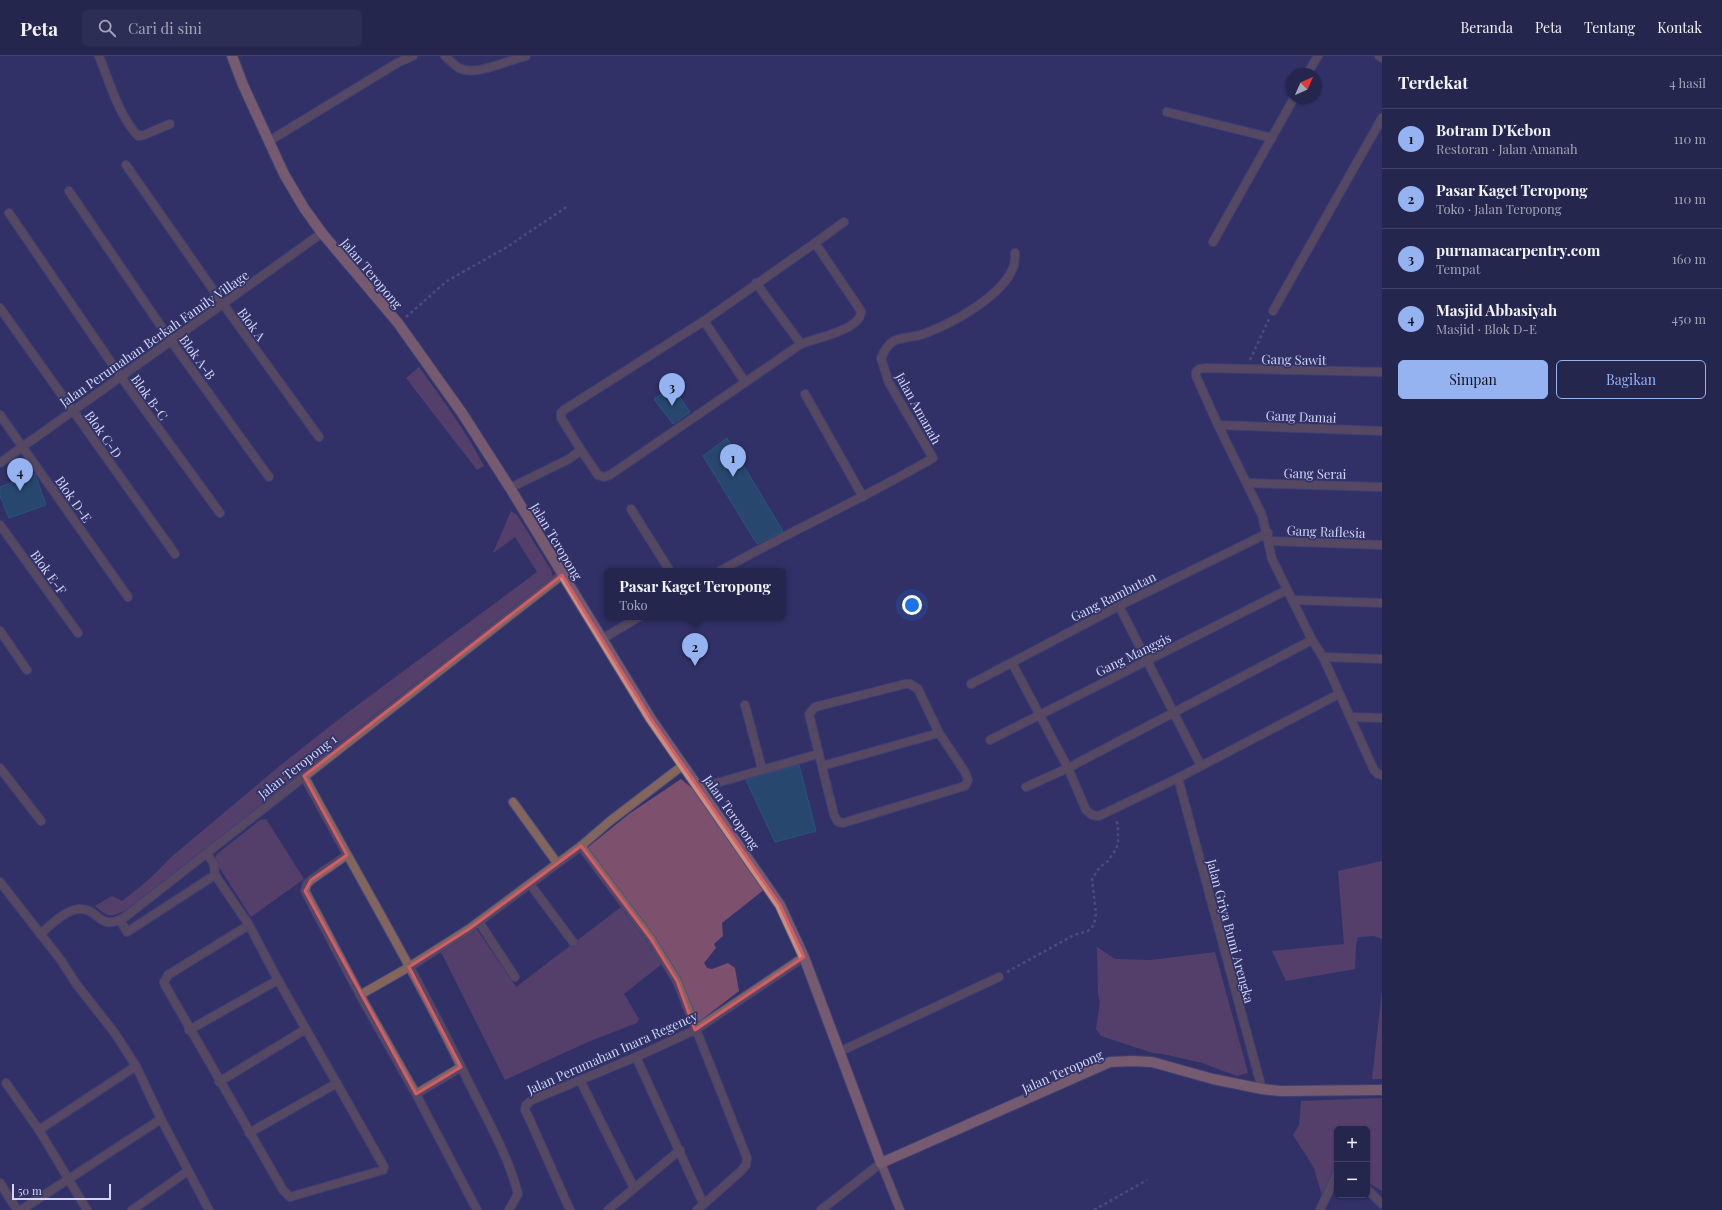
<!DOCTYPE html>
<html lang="id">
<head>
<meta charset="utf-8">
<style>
	:root { --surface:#25264e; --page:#2d2e55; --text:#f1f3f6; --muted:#a3a5b6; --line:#424366; --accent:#95b2f1 }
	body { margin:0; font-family:"Playfair Display",serif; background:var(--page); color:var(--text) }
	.controls { position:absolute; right:12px; bottom:12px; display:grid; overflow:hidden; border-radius:6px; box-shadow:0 1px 3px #0004 }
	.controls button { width:36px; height:36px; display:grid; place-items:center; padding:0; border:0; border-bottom:1px solid var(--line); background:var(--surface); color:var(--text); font:20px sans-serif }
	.compass { position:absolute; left:1286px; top:12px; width:36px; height:36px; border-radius:50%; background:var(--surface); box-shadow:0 1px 3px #0004; rotate:45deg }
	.scale { position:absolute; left:12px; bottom:10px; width:99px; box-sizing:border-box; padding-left:4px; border:2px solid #d2d6f7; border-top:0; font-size:11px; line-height:14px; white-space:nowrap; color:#d2d6f7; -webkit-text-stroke:3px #313268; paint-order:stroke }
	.you { position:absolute; left:912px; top:549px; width:14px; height:14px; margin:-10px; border:3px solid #fff; border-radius:50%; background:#1a73e8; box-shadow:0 0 0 6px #1a73e833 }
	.badge { display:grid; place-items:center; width:26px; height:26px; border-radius:50%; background:var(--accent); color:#111; font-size:13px; font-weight:700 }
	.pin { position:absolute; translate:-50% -33px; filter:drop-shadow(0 1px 2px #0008) }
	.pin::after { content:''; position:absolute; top:21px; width:14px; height:12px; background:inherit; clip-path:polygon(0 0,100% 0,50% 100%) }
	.popup { position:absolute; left:604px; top:512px; width:182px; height:52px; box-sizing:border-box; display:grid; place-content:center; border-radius:6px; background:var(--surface); filter:drop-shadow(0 1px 3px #0005); font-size:13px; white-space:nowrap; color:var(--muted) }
	.popup b { font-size:15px; color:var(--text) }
	.popup::after { content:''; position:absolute; left:50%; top:100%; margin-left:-8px; border:8px solid transparent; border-top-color:var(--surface) }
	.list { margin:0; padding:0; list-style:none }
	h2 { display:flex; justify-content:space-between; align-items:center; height:52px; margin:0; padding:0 16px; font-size:17px }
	h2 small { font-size:13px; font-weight:400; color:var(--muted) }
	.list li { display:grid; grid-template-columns:26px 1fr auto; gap:12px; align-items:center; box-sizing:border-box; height:60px; padding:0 16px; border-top:1px solid var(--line) }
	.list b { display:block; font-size:15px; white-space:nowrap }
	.list p { margin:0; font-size:13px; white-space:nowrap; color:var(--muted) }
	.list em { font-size:13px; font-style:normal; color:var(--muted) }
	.actions { display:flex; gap:8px; padding:12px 16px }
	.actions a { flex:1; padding:9px 0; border:1px solid var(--accent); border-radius:6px; text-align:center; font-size:14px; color:var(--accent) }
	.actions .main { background:var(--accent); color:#111 }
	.icon { flex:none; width:22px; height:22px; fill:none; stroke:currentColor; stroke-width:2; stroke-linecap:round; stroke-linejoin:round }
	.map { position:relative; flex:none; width:1382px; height:1154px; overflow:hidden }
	header { display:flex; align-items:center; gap:24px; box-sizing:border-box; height:56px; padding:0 20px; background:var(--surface); border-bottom:1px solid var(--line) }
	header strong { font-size:19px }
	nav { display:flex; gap:22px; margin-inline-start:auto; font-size:14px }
	.search { width:280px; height:36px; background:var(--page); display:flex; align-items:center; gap:10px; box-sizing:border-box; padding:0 14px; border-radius:6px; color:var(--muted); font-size:15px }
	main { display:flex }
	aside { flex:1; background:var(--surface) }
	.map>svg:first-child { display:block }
	.green { fill:#7d506e }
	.building { fill:#1d6376; stroke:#1c7d96 }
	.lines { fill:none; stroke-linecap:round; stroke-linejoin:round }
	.street-casing { stroke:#4e5082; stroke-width:10 }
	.secondary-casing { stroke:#4e5082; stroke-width:10 }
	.primary-casing { stroke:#4e5082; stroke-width:12 }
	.path { stroke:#676998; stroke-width:2.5; stroke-dasharray:3 3; stroke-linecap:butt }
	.street { stroke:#83655b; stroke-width:8 }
	.secondary { stroke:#ab7d6d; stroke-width:8 }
	.primary { stroke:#ca8f7a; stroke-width:10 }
	.marked { fill:none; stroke:#d55c66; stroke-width:3; stroke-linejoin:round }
	.labels { text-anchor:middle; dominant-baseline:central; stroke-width:3.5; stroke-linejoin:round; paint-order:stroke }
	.street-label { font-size:13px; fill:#d2d6f7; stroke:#313268 }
</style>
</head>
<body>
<header>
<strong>Peta</strong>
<div class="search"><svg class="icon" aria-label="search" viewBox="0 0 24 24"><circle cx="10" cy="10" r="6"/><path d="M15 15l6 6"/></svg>Cari di sini</div>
<nav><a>Beranda</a><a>Peta</a><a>Tentang</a><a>Kontak</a></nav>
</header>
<main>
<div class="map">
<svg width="1382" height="1154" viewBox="0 0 1382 1154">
	<rect width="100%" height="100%" fill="#313268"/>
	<!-- green -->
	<g class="green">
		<path d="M419,311C442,343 466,375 484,410L477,414L406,322Z"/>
		<path d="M511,455L517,459L551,514L553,521L549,526L385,651L146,840C136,846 119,862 108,859C104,858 99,853 95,850L112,840L122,845C139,832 155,819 169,803L282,708L343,660L537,516L515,481L493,497Z"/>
		<path d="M681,723L693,733L765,833L722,867L723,880L714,888L716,892L704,907L707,912L712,913L728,907L735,912L739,935L696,968L652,879L587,792L629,758Z"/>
		<path d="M266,763L304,823L251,861L214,803L217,798L260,764Z"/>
		<path d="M1382,805V883L1374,880L1358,881L1356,889L1355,913L1286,925L1272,895L1344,888L1338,815Z"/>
		<path d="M621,851L663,907L624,938L639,963L637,967L590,985L505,1024L441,896L466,880L476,872L516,931Z"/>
		<path d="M1097,891L1115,903L1151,904L1215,896L1248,1017L1237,1020L1202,1007L1163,998L1153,997L1101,980L1096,973L1100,946L1098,939Z"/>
		<path d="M1382,934V1023H1372Z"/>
		<path d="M1382,1042V1135L1367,1126V1073H1337V1109L1322,1140L1314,1112L1293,1079L1299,1069L1301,1045Z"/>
	</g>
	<!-- building -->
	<g class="building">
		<path d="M673,331L690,356L673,368L654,343Z"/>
		<path d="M727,382L783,475L757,488L703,400Z"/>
		<path d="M35,418L46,449L9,462L0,440V431Z"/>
		<path d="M799,709L816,775L775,786L746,724Z"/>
	</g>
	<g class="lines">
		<!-- street casing -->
		<g class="street-casing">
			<g id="street">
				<path d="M99,0C110,27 118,58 138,80L144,79L170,68"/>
				<path d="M445,0C449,4 454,9 459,12C476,21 508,4 526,0"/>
				<path d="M1379,0L1382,2"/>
				<path d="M1307,18L1318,0"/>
				<path d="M1167,56L1272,82"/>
				<path d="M269,85L399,6L413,0"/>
				<path d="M126,109L223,248L319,381"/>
				<path d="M69,135L171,285L269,421"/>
				<path d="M9,157L121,321L220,457"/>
				<path d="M1213,186L1294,42"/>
				<path d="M815,187L844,166"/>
				<path d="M756,227L801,288"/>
				<path d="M0,252L175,498"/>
				<path d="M1273,255L1382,62"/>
				<path d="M704,265L745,326"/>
				<path d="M1382,316L1206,312L1199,313L1196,316V320L1218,369L1262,459L1272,503L1312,584L1323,601L1374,714L1378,718L1382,719"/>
				<path d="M805,338L863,441"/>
				<path d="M0,359L128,541"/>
				<path d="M1218,369L1382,375"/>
				<path d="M0,407L322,177"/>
				<path d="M1247,427L1382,431"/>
				<path d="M510,432L569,403L581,394L598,419L604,421L610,419L801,288C815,282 862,274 861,255L815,187L704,265L564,354L561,357V362L581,394"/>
				<path d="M631,453L670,515"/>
				<path d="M0,469L78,577"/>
				<path d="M1269,485L1382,489"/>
				<path d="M720,515C790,475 863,443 933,402L889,327L881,302C893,275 903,286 926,277C953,267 1002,240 1013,212C1015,208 1015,202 1015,197"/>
				<path d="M1293,544L1382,547"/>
				<path d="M1119,550L1201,710"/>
				<path d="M0,575L27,614"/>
				<path d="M602,583L639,561"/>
				<path d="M1323,601L1382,603"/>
				<path d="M1012,607L1068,712L1086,754L1092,759L1099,760L1178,722L1339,638"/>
				<path d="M905,628H910L918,633L939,677L965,716L968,724L965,730L843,767L838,766L834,759L809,658L815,651Z"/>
				<path d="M971,628L1119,550L1268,477"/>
				<path d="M745,649L762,713"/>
				<path d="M1350,661L1382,662"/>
				<path d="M990,684L1287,534"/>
				<path d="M822,710L939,677"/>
				<path d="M0,712L41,765"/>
				<path d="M304,720C359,822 419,922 469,1027C487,1063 508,1099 518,1138L509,1154"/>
				<path d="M1178,722L1262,1033"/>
				<path d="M1026,731L1068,712L1312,584"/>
				<path d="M699,732L818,698"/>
				<path d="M513,746L557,807"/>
				<path d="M581,790L651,883L677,925L747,1102L746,1109L741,1115L697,1154"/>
				<path d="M207,798L214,808L215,819L249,869L278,924L382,1107L384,1111L383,1114L290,1141L283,1134L165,929L164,926L168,919L249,869"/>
				<path d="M347,799L311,824L307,828L305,835L360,939"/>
				<path d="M0,826L60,903L77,929L114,976L136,1010L161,1063L209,1154"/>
				<path d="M530,828L573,886"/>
				<path d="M120,864L127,876L215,819"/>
				<path d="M479,866L515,921"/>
				<path d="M40,878C51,869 65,854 79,853C100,852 98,877 125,861L562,519"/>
				<path d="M189,974L278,924"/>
				<path d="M839,996L999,921"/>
				<path d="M636,1001L703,1147"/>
				<path d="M580,1024L634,1132"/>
				<path d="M219,1026L306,973"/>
				<path d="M6,1027L39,1074L87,1154"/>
				<path d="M416,1038L461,1011"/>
				<path d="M39,1074L136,1010"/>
				<path d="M249,1077L337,1027"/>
				<path d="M0,1127L17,1154"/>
				<path d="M1367,1133L1382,1148"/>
				<path d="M21,1154L161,1063"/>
				<path d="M132,1154L188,1115"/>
				<path d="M477,1154L416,1038L360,939L409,911L469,873L581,790L610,765L682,710"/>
				<path d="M570,1154L529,1062L525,1054L526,1049L532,1044L636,1001L695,974L804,901"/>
				<path d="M608,1154L680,1094"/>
				<path d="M821,1154L881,1107"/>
				<path d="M1320,1154L1337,1117"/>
			</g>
		</g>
		<!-- secondary casing -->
		<g class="secondary-casing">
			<path id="secondary" d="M881,1107L900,1154"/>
		</g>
		<!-- primary casing -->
		<g class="primary-casing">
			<path id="primary" d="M232,0L243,29L284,118L304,152L322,177L398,267L462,357L510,432L651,663L780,849L804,901L881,1107L1110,1006L1132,1005L1152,1006L1213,1023L1262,1033L1280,1035L1382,1034"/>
		</g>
		<!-- path -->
		<g class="path">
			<path d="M406,261L447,225L507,191L568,150"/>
			<path d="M1250,304L1269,263"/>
			<path d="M1007,916L1074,879L1088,875L1094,869L1096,858L1092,823L1100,811L1108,805L1116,793L1118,787V771L1116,762"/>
			<path d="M1094,1154L1147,1124"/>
		</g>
		<!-- street -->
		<use href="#street" class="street"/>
		<!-- secondary -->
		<use href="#secondary" class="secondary"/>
		<!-- primary -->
		<use href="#primary" class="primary"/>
	</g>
	<!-- marked area -->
	<path d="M0 0H1382V1154H0ZM562,519L651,663L780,849L804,901L695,974L677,925L651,883L581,790L469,873L409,911L461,1011L416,1038L305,835L311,824L347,799L304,720Z" fill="#313268" fill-opacity=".55" fill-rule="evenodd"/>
	<path class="marked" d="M562,519L651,663L780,849L804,901L695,974L677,925L651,883L581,790L469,873L409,911L461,1011L416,1038L305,835L311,824L347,799L304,720Z"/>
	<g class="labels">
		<!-- street labels -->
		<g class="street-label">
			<text transform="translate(372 217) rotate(50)">Jalan Teropong</text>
			<text transform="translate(252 268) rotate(54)">Blok A</text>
			<text transform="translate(154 282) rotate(-35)">Jalan Perumahan Berkah Family Village</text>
			<text transform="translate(198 301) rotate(54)">Blok A-B</text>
			<text transform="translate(1294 303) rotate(1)">Gang Sawit</text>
			<text transform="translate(150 341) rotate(54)">Blok B-C</text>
			<text transform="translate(919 352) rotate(61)">Jalan Amanah</text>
			<text transform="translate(1301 360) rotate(2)">Gang Damai</text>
			<text transform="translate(104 378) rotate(55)">Blok C-D</text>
			<text transform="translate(1315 417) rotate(1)">Gang Serai</text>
			<text transform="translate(74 443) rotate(55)">Blok D-E</text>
			<text transform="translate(1326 475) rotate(2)">Gang Raflesia</text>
			<text transform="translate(557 485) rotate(59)">Jalan Teropong</text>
			<text transform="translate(49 516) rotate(54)">Blok E-F</text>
			<text transform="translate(1113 540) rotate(-27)">Gang Rambutan</text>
			<text transform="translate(1133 598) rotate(-26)">Gang Manggis</text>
			<text transform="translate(297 710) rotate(-38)">Jalan Teropong 1</text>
			<text transform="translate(732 756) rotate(55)">Jalan Teropong</text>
			<text transform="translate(1231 875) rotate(75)">Jalan Griya Bumi Arengka</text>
			<text transform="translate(612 996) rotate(-24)">Jalan Perumahan Inara Regency</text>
			<text transform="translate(1062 1015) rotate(-24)">Jalan Teropong</text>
		</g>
	</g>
</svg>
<div class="controls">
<button>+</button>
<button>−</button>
</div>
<svg class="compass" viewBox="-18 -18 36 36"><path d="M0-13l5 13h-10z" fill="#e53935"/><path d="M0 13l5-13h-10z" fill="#a3a5b6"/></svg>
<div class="scale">50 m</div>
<div class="you"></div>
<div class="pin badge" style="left:733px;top:421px">1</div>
<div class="pin badge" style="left:695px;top:610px">2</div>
<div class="popup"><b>Pasar Kaget Teropong</b>Toko</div>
<div class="pin badge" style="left:672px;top:350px">3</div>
<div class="pin badge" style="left:20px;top:435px">4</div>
</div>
<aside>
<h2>Terdekat<small>4 hasil</small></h2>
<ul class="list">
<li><span class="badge">1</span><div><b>Botram D'Kebon</b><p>Restoran · Jalan Amanah</p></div><em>110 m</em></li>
<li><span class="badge">2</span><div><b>Pasar Kaget Teropong</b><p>Toko · Jalan Teropong</p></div><em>110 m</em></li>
<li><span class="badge">3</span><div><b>purnamacarpentry.com</b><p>Tempat</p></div><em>160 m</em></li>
<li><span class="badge">4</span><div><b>Masjid Abbasiyah</b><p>Masjid · Blok D-E</p></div><em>450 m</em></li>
</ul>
<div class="actions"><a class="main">Simpan</a><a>Bagikan</a></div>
</aside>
</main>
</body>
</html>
